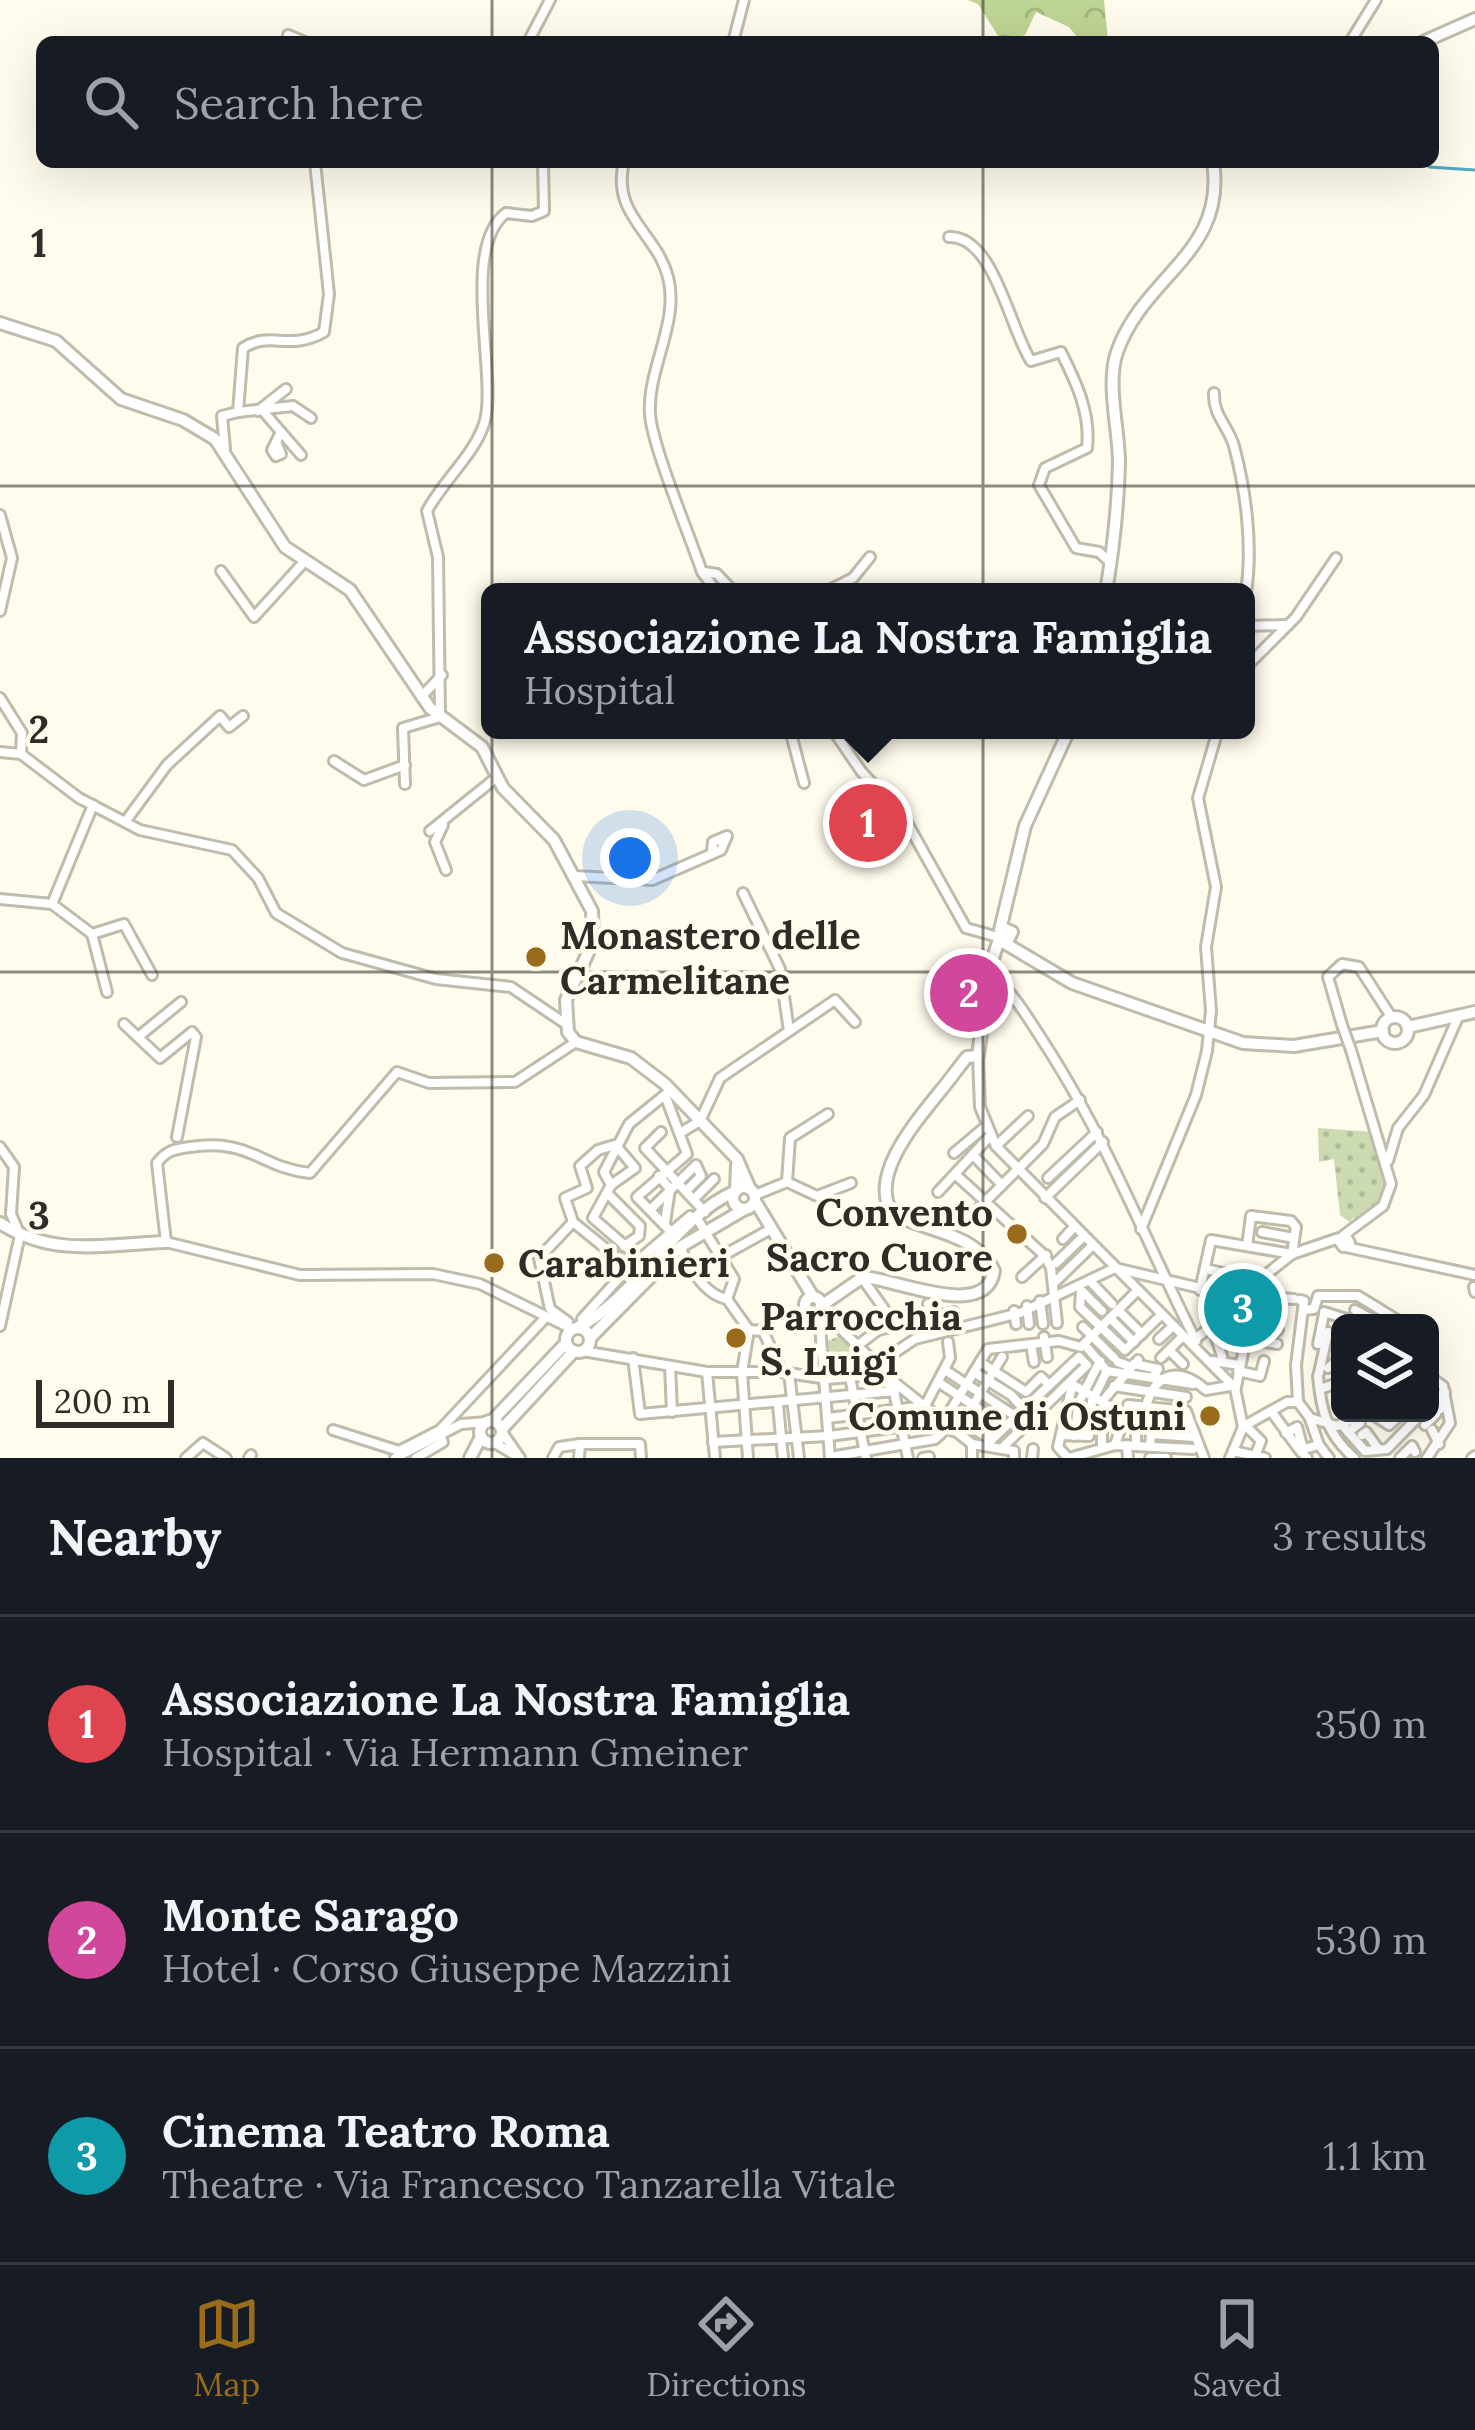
<!DOCTYPE html>
<html lang="en">
<head>
<meta charset="utf-8">
<style>
	:root { --surface:#171b24; --page:#242831; --text:#f1f3f6; --muted:#9ea1a6; --line:#363941; --accent:#986c1a }
	body { margin:0; font-family:Lora,serif; background:var(--page); color:var(--text) }
	.controls { position:absolute; right:36px; bottom:36px; display:grid; overflow:hidden; border-radius:18px; box-shadow:0 12px 48px #0002 }
	.controls button { width:108px; height:108px; display:grid; place-items:center; padding:0; border:0; border-bottom:3px solid var(--line); background:var(--surface); color:var(--text); font:60px sans-serif }
	.scale { position:absolute; left:36px; bottom:30px; width:138px; box-sizing:border-box; padding-left:12px; border:6px solid #2e2c26; border-top:0; font-size:33px; line-height:42px; white-space:nowrap; color:#2e2c26; -webkit-text-stroke:9px #fffbed; paint-order:stroke }
	.you { position:absolute; left:630px; top:858px; width:42px; height:42px; margin:-30px; border:9px solid #fff; border-radius:50%; background:#1a73e8; box-shadow:0 0 0 18px #1a73e833 }
	.badge { display:grid; place-items:center; width:78px; height:78px; border-radius:50%; background:var(--accent); color:#fff; font-size:39px; font-weight:700 }
	.pin { position:absolute; translate:-50% -50%; border:6px solid #fff; box-shadow:0 3px 12px #0006 }
	.popup { position:absolute; left:481px; top:583px; width:774px; height:156px; box-sizing:border-box; display:grid; place-content:center; border-radius:18px; background:var(--surface); filter:drop-shadow(0 3px 9px #0005); font-size:39px; white-space:nowrap; color:var(--muted) }
	.popup b { font-size:45px; color:var(--text) }
	.popup::after { content:''; position:absolute; left:50%; top:100%; margin-left:-24px; border:24px solid transparent; border-top-color:var(--surface) }
	.list { margin:0; padding:0; list-style:none }
	h2 { display:flex; justify-content:space-between; align-items:center; height:156px; margin:0; padding:0 48px; font-size:51px }
	h2 small { font-size:39px; font-weight:400; color:var(--muted) }
	.list li { display:grid; grid-template-columns:78px 1fr auto; gap:36px; align-items:center; box-sizing:border-box; height:216px; padding:0 48px; border-top:3px solid var(--line) }
	.list b { display:block; font-size:45px; white-space:nowrap }
	.list p { margin:0; font-size:39px; white-space:nowrap; color:var(--muted) }
	.list em { font-size:39px; font-style:normal; color:var(--muted) }
	.icon { flex:none; width:66px; height:66px; fill:none; stroke:currentColor; stroke-width:2; stroke-linecap:round; stroke-linejoin:round }
	.map { position:relative; flex:none; width:1475px; height:1458px; overflow:hidden }
	.search { position:absolute; background:var(--surface); box-shadow:0 12px 48px #0002; left:36px; right:36px; top:36px; height:132px; display:flex; align-items:center; gap:30px; box-sizing:border-box; padding:0 42px; border-radius:18px; color:var(--muted); font-size:45px }
	.sheet { height:804px; background:var(--surface) }
	nav { display:flex; justify-content:space-around; align-items:center; box-sizing:border-box; height:168px; border-top:3px solid var(--line); background:var(--surface); font-size:33px; color:var(--muted) }
	nav a { display:grid; justify-items:center; gap:6px }
	nav .on { color:var(--accent) }
	.map>svg:first-child { display:block }
	.grass { fill:url(#grass-dots) }
	.forest { fill:url(#forest-crowns) }
	.park { fill:url(#park-crowns) }
	.lines { fill:none; stroke-linecap:round; stroke-linejoin:round }
	.stream { stroke:#50a9c0; stroke-width:3 }
	.minor-casing { stroke:#c0bcab; stroke-width:14 }
	.major-casing { stroke:#c0bcab; stroke-width:16 }
	.minor { stroke:#fff; stroke-width:8 }
	.major { stroke:#fff; stroke-width:10 }
	.minor-bridge-casing { stroke:#c0bcab; stroke-width:14; stroke-linecap:butt }
	.minor-bridge { stroke:#fff; stroke-width:8 }
	.grid { fill:none; stroke:#2e2c26; stroke-width:3; stroke-opacity:0.55 }
	.poi-dot { fill:#986c1a; stroke:#fffbed; stroke-width:4.5 }
	.labels { text-anchor:middle; dominant-baseline:central; stroke-width:9; stroke-linejoin:round; paint-order:stroke }
	.poi-label { font-size:39px; font-weight:bold; fill:#2e2c26; stroke:#fffbed; text-anchor:start }
	.grid-label { font-size:39px; text-anchor:middle; font-weight:bold; fill:#2e2c26; stroke:#fffbed; stroke-width:9; stroke-linejoin:round; paint-order:stroke }
</style>
</head>
<body>
<div class="map">
<svg width="1475" height="1458" viewBox="0 0 1475 1458">
	<defs>
		<pattern id="grass-dots" width="8" height="8" patternUnits="userSpaceOnUse" patternTransform="scale(3)"><rect width="8" height="8" fill="#ccdab2"/><path d="M2 2h.1M6 6h.1" fill="none" stroke="#b0bb99" stroke-width="1.8" stroke-linecap="round"/></pattern>
		<pattern id="forest-crowns" width="20" height="18" patternUnits="userSpaceOnUse" patternTransform="scale(3)"><rect width="20" height="18" fill="#bed492"/><path d="M2 6a3 3 0 1 1 6 0M12 15a3 3 0 1 1 6 0" fill="none" stroke="#a4b67e"/></pattern>
		<pattern id="park-crowns" width="20" height="18" patternUnits="userSpaceOnUse" patternTransform="scale(3)"><rect width="20" height="18" fill="#ccdab2"/><path d="M2 6a3 3 0 1 1 6 0M12 15a3 3 0 1 1 6 0" fill="none" stroke="#b0bb99"/></pattern>
	</defs>
	<rect width="100%" height="100%" fill="#fffbed"/>
	<!-- grass -->
	<path class="grass" d="M1318,1128L1373,1132L1386,1187L1377,1205L1355,1222L1354,1217L1350,1222L1340,1215L1334,1159L1319,1162Z"/>
	<!-- forest -->
	<path class="forest" d="M968,0H1104L1108,40L1081,42L1069,27L1036,12L1025,35L1002,42L978,4Z"/>
	<!-- park -->
	<path class="park" d="M839,1336L865,1362L870,1363L858,1371L830,1374L828,1341Z"/>
	<g class="lines">
		<!-- stream -->
		<path class="stream" d="M1429,167L1475,170"/>
		<!-- minor casing -->
		<g class="minor-casing">
			<g id="minor">
				<path d="M288,35L305,42"/>
				<path d="M528,42L550,0"/>
				<path d="M733,42L744,0"/>
				<path d="M1350,42L1376,0"/>
				<path d="M624,162C611,215 656,232 668,277C680,322 647,369 650,414C652,446 690,536 702,572L717,592"/>
				<path d="M949,237C994,235 1010,330 1031,361L1061,352C1076,382 1091,413 1087,448L1045,468L1039,485L1076,548L1099,552L1110,562"/>
				<path d="M1214,393C1213,416 1228,425 1234,446C1246,491 1253,547 1246,592"/>
				<path d="M258,411L286,389"/>
				<path d="M263,411L301,455"/>
				<path d="M238,412L293,406L311,418"/>
				<path d="M276,442L281,454L276,456L272,450L281,432"/>
				<path d="M225,449L222,416L238,412L243,348C271,330 289,352 324,332L329,294L315,162"/>
				<path d="M0,515L12,558L0,611"/>
				<path d="M221,571L254,617L304,562"/>
				<path d="M704,572L717,574L734,592"/>
				<path d="M825,592L853,578L870,557"/>
				<path d="M1246,626L1287,625"/>
				<path d="M1246,667L1296,617L1336,558"/>
				<path d="M421,697L442,675"/>
				<path d="M0,698L22,733L21,754L79,798L140,830L232,850L258,878L276,913L342,953L436,979L511,987L563,1022"/>
				<path d="M790,730L804,783"/>
				<path d="M833,730L861,771L905,819L966,928L998,937"/>
				<path d="M0,752L21,754"/>
				<path d="M334,761L364,780L405,765"/>
				<path d="M405,784L403,728L440,717L438,557L427,511C442,482 474,455 484,424C499,381 459,248 506,213L532,216L544,211L543,162"/>
				<path d="M125,822L167,765L220,716L229,727L243,716"/>
				<path d="M443,825L435,842L446,870"/>
				<path d="M430,831L497,777"/>
				<path d="M574,876L652,880L721,850L727,836L713,842L712,851"/>
				<path d="M743,893L780,969L789,1031"/>
				<path d="M0,899L52,904L93,805"/>
				<path d="M52,904L92,934L107,992"/>
				<path d="M92,934L124,924L152,975"/>
				<path d="M989,971C1015,994 1031,1023 1050,1052C1109,1145 1147,1244 1196,1341"/>
				<path d="M124,1024L160,1058L192,1032L196,1037L177,1137"/>
				<path d="M1342,1025L1328,977L1342,964L1359,967L1392,1018"/>
				<path d="M138,1037L181,1002"/>
				<path d="M978,1056L980,1107L996,1146L1235,1388L1243,1427"/>
				<path d="M665,1095L687,1154L637,1197L675,1236"/>
				<path d="M661,1132L645,1148L705,1212"/>
				<path d="M680,1133L700,1121L720,1078L835,1000L855,1022"/>
				<path d="M618,1144L598,1150L580,1166L587,1188L565,1198L573,1222L631,1269"/>
				<path d="M996,1146L1028,1116"/>
				<path d="M0,1147L14,1167L11,1214L20,1235L0,1326"/>
				<path d="M954,1153L985,1127"/>
				<path d="M973,1155L1002,1185"/>
				<path d="M1388,1161L1398,1128L1424,1095L1459,1015"/>
				<path d="M955,1174L1045,1256L1051,1268L1057,1323"/>
				<path d="M659,1176L670,1189L665,1223"/>
				<path d="M1048,1178L1097,1132"/>
				<path d="M787,1182L790,1138L828,1114"/>
				<path d="M787,1182L817,1196L851,1183"/>
				<path d="M611,1185L604,1172L629,1124L666,1094"/>
				<path d="M611,1185L593,1218L646,1264"/>
				<path d="M611,1185L635,1168L618,1148"/>
				<path d="M938,1192L990,1136"/>
				<path d="M608,1194L640,1226L639,1236L624,1246"/>
				<path d="M755,1195L787,1182"/>
				<path d="M1045,1198L1103,1142"/>
				<path d="M694,1199L714,1179"/>
				<path d="M980,1207L1043,1144L1055,1117L1080,1100"/>
				<path d="M650,1210L696,1165L701,1176L686,1191"/>
				<path d="M698,1220L734,1279L727,1299"/>
				<path d="M1141,1229L1196,1095L1207,1051L1211,1011L1206,947L1216,887L1198,798L1218,730"/>
				<path d="M1262,1232L1294,1238"/>
				<path d="M1344,1235L1383,1206L1391,1184L1351,1050"/>
				<path d="M1346,1235L1350,1243L1343,1247L1338,1240Z"/>
				<path d="M1063,1239L1074,1227"/>
				<path d="M680,1247C689,1267 705,1295 727,1299L749,1330L763,1331L782,1372"/>
				<path d="M1346,1247L1475,1275"/>
				<path d="M722,1256L771,1229"/>
				<path d="M641,1258L690,1216"/>
				<path d="M1056,1263L1083,1237"/>
				<path d="M1115,1268L1251,1300"/>
				<path d="M1210,1270L1258,1281"/>
				<path d="M1022,1277L1046,1255"/>
				<path d="M862,1278L887,1313L878,1330"/>
				<path d="M1090,1281L1112,1304"/>
				<path d="M1053,1284L1092,1246"/>
				<path d="M1474,1287L1475,1292"/>
				<path d="M1200,1290L1211,1240L1292,1254L1296,1227L1291,1221L1251,1216L1247,1246"/>
				<path d="M1081,1291L1080,1307L1125,1350L1161,1315"/>
				<path d="M1083,1292L1102,1311"/>
				<path d="M1252,1296L1294,1299"/>
				<path d="M1040,1301L1043,1324"/>
				<path d="M928,1304L935,1334"/>
				<path d="M1027,1306L1029,1324"/>
				<path d="M820,1309L899,1386L972,1444V1458"/>
				<path d="M1118,1310L1142,1334"/>
				<path d="M1303,1310L1314,1309L1318,1296H1358L1402,1323"/>
				<path d="M1355,1310L1379,1323"/>
				<path d="M819,1311L830,1458"/>
				<path d="M1014,1311L1016,1324"/>
				<path d="M1324,1312L1359,1323"/>
				<path d="M812,1313L821,1327"/>
				<path d="M1110,1318L1134,1342"/>
				<path d="M582,1319L629,1267"/>
				<path d="M568,1322L550,1309L539,1258L573,1222"/>
				<path d="M1247,1323L1278,1330"/>
				<path d="M1340,1325V1328"/>
				<path d="M1083,1327L1114,1358"/>
				<path d="M572,1329L480,1284L433,1274L300,1275L166,1242L157,1163C167,1150 175,1149 190,1147C251,1138 261,1168 310,1173L397,1072L429,1083L515,1082L576,1042"/>
				<path d="M1044,1337L1047,1357"/>
				<path d="M1244,1338L1277,1344"/>
				<path d="M1159,1339L1173,1326"/>
				<path d="M1195,1339L1212,1326L1222,1356"/>
				<path d="M1084,1344L1107,1371"/>
				<path d="M1318,1344L1324,1314"/>
				<path d="M857,1346L878,1330L954,1312"/>
				<path d="M1032,1350L1034,1362"/>
				<path d="M583,1351L707,1372H782L827,1379L872,1375L893,1387L908,1458"/>
				<path d="M1173,1354L1183,1364"/>
				<path d="M633,1358L640,1414L895,1391"/>
				<path d="M1161,1358L1183,1336"/>
				<path d="M1213,1361L1240,1365"/>
				<path d="M980,1362L1026,1392L1041,1377L1048,1384"/>
				<path d="M1118,1362L1131,1367"/>
				<path d="M1134,1364L1158,1369L1154,1376"/>
				<path d="M670,1366L672,1412"/>
				<path d="M1328,1368L1334,1363"/>
				<path d="M945,1370L1015,1416"/>
				<path d="M1107,1371L1193,1384"/>
				<path d="M1238,1371L1260,1376L1264,1361"/>
				<path d="M707,1372L715,1458"/>
				<path d="M974,1372L1011,1395L1032,1418"/>
				<path d="M789,1373L799,1458"/>
				<path d="M1319,1373L1328,1332"/>
				<path d="M863,1374L915,1339L1020,1313L1115,1268"/>
				<path d="M1318,1376C1321,1411 1327,1434 1354,1458"/>
				<path d="M850,1377L866,1458"/>
				<path d="M938,1382L1005,1426"/>
				<path d="M1070,1383L1124,1415"/>
				<path d="M1114,1386L1186,1397"/>
				<path d="M1236,1387L1258,1281L1292,1254L1339,1238"/>
				<path d="M1323,1388L1340,1382"/>
				<path d="M1105,1398L1138,1360"/>
				<path d="M1298,1401L1296,1365L1304,1301L1300,1300"/>
				<path d="M778,1405L783,1458"/>
				<path d="M1128,1405L1186,1411L1204,1458"/>
				<path d="M1146,1406C1156,1371 1180,1367 1206,1390L1230,1386"/>
				<path d="M1102,1409V1447"/>
				<path d="M1440,1409L1439,1395L1445,1392"/>
				<path d="M1271,1411L1301,1452"/>
				<path d="M1362,1414L1364,1413"/>
				<path d="M1375,1416L1389,1425L1402,1413"/>
				<path d="M828,1418L925,1406L950,1358L948,1342"/>
				<path d="M1124,1419L1189,1426"/>
				<path d="M1136,1420V1445"/>
				<path d="M963,1422L1002,1357"/>
				<path d="M1245,1425L1261,1441L1255,1456"/>
				<path d="M1425,1425L1436,1414"/>
				<path d="M1244,1426L1287,1402H1298L1310,1418L1337,1426L1357,1417"/>
				<path d="M1343,1426L1365,1451L1387,1449L1422,1413"/>
				<path d="M333,1430L399,1451L440,1430L546,1317"/>
				<path d="M1432,1430L1439,1444"/>
				<path d="M953,1431L961,1420L991,1440"/>
				<path d="M502,1432L520,1458"/>
				<path d="M1348,1432L1360,1423"/>
				<path d="M1286,1433L1297,1427L1303,1449"/>
				<path d="M1061,1435L1089,1436L1092,1401L1107,1371"/>
				<path d="M1362,1435L1366,1432L1377,1447"/>
				<path d="M1074,1436L1079,1402L1100,1361"/>
				<path d="M713,1442L829,1436L944,1421L988,1349L1059,1341L1081,1347L1137,1291"/>
				<path d="M495,1443L513,1454"/>
				<path d="M972,1444L1014,1451V1458"/>
				<path d="M1115,1445L1124,1418"/>
				<path d="M1127,1445L1128,1458"/>
				<path d="M1319,1445L1329,1458"/>
				<path d="M985,1446L1079,1357L1087,1365L1002,1448"/>
				<path d="M1150,1446L1151,1434L1194,1437"/>
				<path d="M1300,1450L1319,1445L1310,1419"/>
				<path d="M1233,1451L1265,1458"/>
				<path d="M1305,1456L1307,1458"/>
				<path d="M830,1457L935,1439L948,1427"/>
				<path d="M186,1458L203,1443L226,1458"/>
				<path d="M249,1458L251,1455"/>
				<path d="M395,1458L461,1424L488,1422"/>
				<path d="M416,1458L443,1442L441,1437"/>
				<path d="M553,1458L559,1447L580,1444"/>
				<path d="M579,1458L580,1444H640L641,1458"/>
				<path d="M748,1458L742,1372L749,1330"/>
				<path d="M923,1458L929,1457"/>
				<path d="M1032,1458L1033,1449"/>
				<path d="M1068,1458L1058,1447L1072,1386"/>
				<path d="M1069,1458L1115,1445L1193,1449"/>
				<path d="M1150,1458H1166"/>
				<path d="M1230,1458L1243,1427"/>
				<path d="M1400,1458L1412,1446L1415,1452"/>
				<path d="M1427,1458L1450,1423L1443,1386L1430,1377"/>
				<path d="M1472,1458L1475,1456"/>
			</g>
		</g>
		<!-- major casing -->
		<g class="major-casing">
			<g id="major">
				<path d="M1423,42L1475,19"/>
				<path d="M0,323L56,341L121,399L183,420L215,439L285,547L350,590L430,708L482,747L503,788L554,840L592,911L593,942L566,1000L568,1032L576,1042L631,1058L665,1084L737,1159L750,1189"/>
				<path d="M1106,592C1113,550 1118,506 1119,463C1119,429 1106,384 1117,352C1144,275 1227,253 1213,162"/>
				<path d="M1000,930L1025,826L1069,730"/>
				<path d="M1007,942L1012,932L1003,928L1001,941L1072,983L1243,1043L1294,1046L1383,1031"/>
				<circle cx="1395" cy="1030" r="13"/>
				<path d="M1408,1027L1475,1012"/>
				<circle cx="744" cy="1198" r="11"/>
				<path d="M755,1201L813,1297"/>
				<path d="M0,1223C55,1258 105,1244 166,1242"/>
				<circle cx="813" cy="1305" r="8"/>
				<path d="M821,1306L863,1277C896,1279 986,1321 994,1271C976,1233 925,1231 893,1214C863,1171 932,1105 956,1071L967,1057L978,1056L989,971L999,939"/>
				<path d="M578,1327C635,1300 674,1217 736,1191L737,1165"/>
				<circle cx="578" cy="1340" r="12"/>
				<path d="M590,1338L680,1247L745,1209"/>
				<circle cx="491" cy="1432" r="11"/>
				<path d="M492,1421L566,1343"/>
				<path d="M502,1429L574,1351"/>
				<path d="M470,1458L481,1437"/>
			</g>
		</g>
		<!-- minor -->
		<use href="#minor" class="minor"/>
		<!-- major -->
		<use href="#major" class="major"/>
		<!-- minor-bridge casing -->
		<g class="minor-bridge-casing">
			<path id="minor-bridge" d="M1342,1025L1351,1050"/>
		</g>
		<!-- minor-bridge -->
		<use href="#minor-bridge" class="minor-bridge"/>
	</g>
	<!-- grid -->
	<path class="grid" d="M492,0V42M983,0V42M492,162V1458M983,162V1458M0,486H1475M0,972H1475"/>
	<!-- markers -->
	<g class="poi-dot">
		<circle cx="536" cy="957" r="12"/>
		<circle cx="1017" cy="1234" r="12"/>
		<circle cx="494" cy="1263" r="12"/>
		<circle cx="736" cy="1338" r="12"/>
		<circle cx="1210" cy="1416" r="12"/>
	</g>
	<g class="labels">
		<!-- poi labels -->
		<g class="poi-label">
			<text x="560" y="935">Monastero delle<tspan x="560" dy="45">Carmelitane</tspan></text>
			<text x="993" y="1212" text-anchor="end">Convento<tspan x="993" dy="45">Sacro Cuore</tspan></text>
			<text x="518" y="1263">Carabinieri</text>
			<text x="760" y="1316">Parrocchia<tspan x="760" dy="45">S. Luigi</tspan></text>
			<text x="1186" y="1416" text-anchor="end">Comune di Ostuni</text>
		</g>
	</g>
	<g class="grid-label">
		<text x="39" y="257">1</text>
		<text x="39" y="743">2</text>
		<text x="39" y="1229">3</text>
	</g>
</svg>
<div class="controls">
<button><svg class="icon" aria-label="layers" viewBox="0 0 24 24"><path d="M12 4l9 5-9 5-9-5zM3 14l9 5 9-5"/></svg></button>
</div>
<div class="scale">200 m</div>
<div class="you"></div>
<div class="pin badge" style="left:868px;top:823px;background:#e0444e">1</div>
<div class="popup"><b>Associazione La Nostra Famiglia</b>Hospital</div>
<div class="pin badge" style="left:969px;top:993px;background:#d1479c">2</div>
<div class="pin badge" style="left:1243px;top:1308px;background:#0f9aa8">3</div>
<div class="search"><svg class="icon" aria-label="search" viewBox="0 0 24 24"><circle cx="10" cy="10" r="6"/><path d="M15 15l6 6"/></svg>Search here</div>
</div>
<section class="sheet">
<h2>Nearby<small>3 results</small></h2>
<ul class="list">
<li><span class="badge" style="background:#e0444e">1</span><div><b>Associazione La Nostra Famiglia</b><p>Hospital · Via Hermann Gmeiner</p></div><em>350 m</em></li>
<li><span class="badge" style="background:#d1479c">2</span><div><b>Monte Sarago</b><p>Hotel · Corso Giuseppe Mazzini</p></div><em>530 m</em></li>
<li><span class="badge" style="background:#0f9aa8">3</span><div><b>Cinema Teatro Roma</b><p>Theatre · Via Francesco Tanzarella Vitale</p></div><em>1.1 km</em></li>
</ul>
</section>
<nav>
<a class="on"><svg class="icon" aria-label="map" viewBox="0 0 24 24"><path d="M3 6l6-2 6 2 6-2v14l-6 2-6-2-6 2zM9 4v14M15 6v14"/></svg>Map</a>
<a><svg class="icon" aria-label="directions" viewBox="0 0 24 24"><path d="M12 3l9 9-9 9-9-9zM9 14v-3h6M13 9l2 2-2 2"/></svg>Directions</a>
<a><svg class="icon" aria-label="saved" viewBox="0 0 24 24"><path d="M7 4h10v16l-5-4-5 4z"/></svg>Saved</a>
</nav>
</body>
</html>
